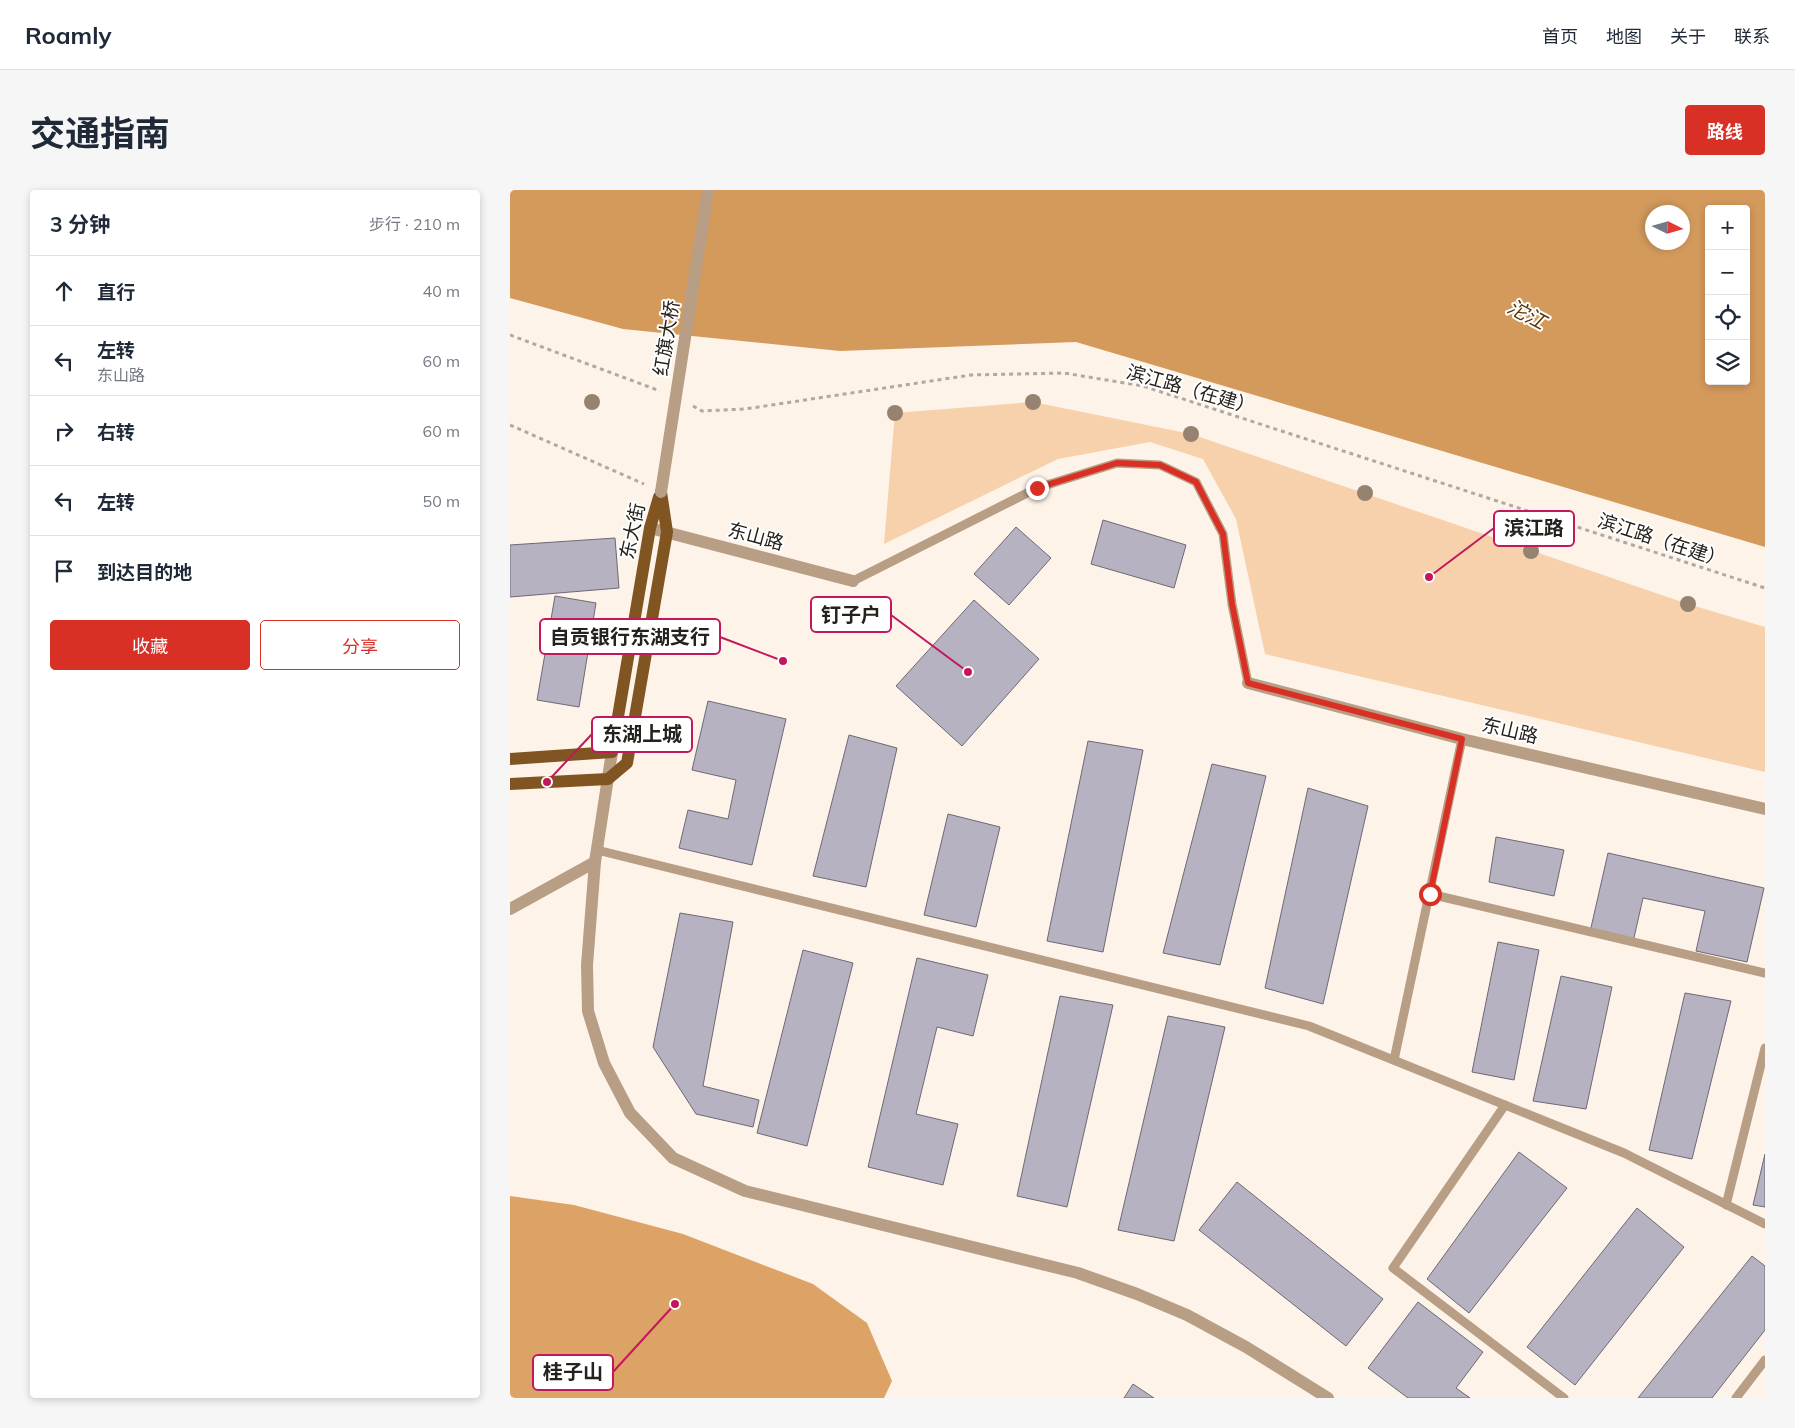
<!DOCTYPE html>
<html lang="zh">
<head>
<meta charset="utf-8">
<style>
	:root { --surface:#fff; --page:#f6f6f7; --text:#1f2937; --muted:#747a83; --line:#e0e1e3; --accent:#d93025 }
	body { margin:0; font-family:Mulish,"Noto Sans SC",sans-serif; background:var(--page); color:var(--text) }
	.controls { position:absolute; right:15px; top:15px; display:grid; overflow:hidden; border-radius:5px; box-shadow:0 2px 8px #0003 }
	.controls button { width:45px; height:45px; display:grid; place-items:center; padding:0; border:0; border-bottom:1px solid var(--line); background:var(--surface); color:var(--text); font:25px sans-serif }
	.compass { position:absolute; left:1135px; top:15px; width:45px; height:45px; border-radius:50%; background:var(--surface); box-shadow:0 2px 8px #0003; rotate:95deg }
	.stop { position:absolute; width:15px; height:15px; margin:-11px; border:4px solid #d93025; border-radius:50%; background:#fff }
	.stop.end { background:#d93025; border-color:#fff; box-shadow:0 1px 5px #0008 }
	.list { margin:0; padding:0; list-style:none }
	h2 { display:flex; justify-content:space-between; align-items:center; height:65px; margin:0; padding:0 20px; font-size:21px }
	h2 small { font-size:16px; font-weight:400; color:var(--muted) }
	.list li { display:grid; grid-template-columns:32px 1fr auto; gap:15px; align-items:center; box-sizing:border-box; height:70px; padding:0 20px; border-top:1px solid var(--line) }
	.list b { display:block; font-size:19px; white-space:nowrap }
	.list p { margin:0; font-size:16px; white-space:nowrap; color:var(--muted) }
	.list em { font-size:16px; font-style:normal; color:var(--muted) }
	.actions { display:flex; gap:10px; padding:15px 20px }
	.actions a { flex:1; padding:11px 0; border:1px solid var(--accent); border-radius:5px; text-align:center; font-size:18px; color:var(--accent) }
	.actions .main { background:var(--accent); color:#fff }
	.icon { flex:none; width:28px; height:28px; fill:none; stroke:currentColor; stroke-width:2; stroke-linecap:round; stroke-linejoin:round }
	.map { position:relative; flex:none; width:1255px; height:1208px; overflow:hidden; border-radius:5px }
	header { display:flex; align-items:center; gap:30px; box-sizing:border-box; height:70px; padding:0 25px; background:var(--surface); border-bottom:1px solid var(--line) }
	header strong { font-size:24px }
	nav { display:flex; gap:28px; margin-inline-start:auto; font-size:18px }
	.intro { display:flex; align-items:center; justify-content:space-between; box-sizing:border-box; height:120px; padding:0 30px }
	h1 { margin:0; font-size:35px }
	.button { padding:12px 22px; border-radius:5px; background:var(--accent); color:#fff; font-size:18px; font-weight:700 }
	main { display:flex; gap:30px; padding:0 30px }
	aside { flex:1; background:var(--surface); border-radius:5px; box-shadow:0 2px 8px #0003 }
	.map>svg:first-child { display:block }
	.green { fill:#f7d1ab }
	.forest { fill:#dda366 }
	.water { fill:#d39a5c; fill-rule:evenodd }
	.building { fill:#b7b2c1; stroke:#6d6876 }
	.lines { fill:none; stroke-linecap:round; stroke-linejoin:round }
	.path { stroke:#b1a9a1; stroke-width:3; stroke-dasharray:4 4; stroke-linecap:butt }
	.service { stroke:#b79e84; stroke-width:9 }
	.minor { stroke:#b79e84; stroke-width:12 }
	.primary { stroke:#815522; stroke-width:12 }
	.tertiary-bridge { stroke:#b79e84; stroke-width:12 }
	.tree { fill:#958370 }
	.route { stroke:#d93025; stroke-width:6 }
	.labels { text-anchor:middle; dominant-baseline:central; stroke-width:4; stroke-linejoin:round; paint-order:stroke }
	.street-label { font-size:19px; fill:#25211c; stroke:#fff }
	.water-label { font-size:20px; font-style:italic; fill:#5b3602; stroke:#fff }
	.leader { fill:none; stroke:#c2185b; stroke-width:2 }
	.callout-dot { fill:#c2185b; stroke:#fff; stroke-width:2 }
	.callout { fill:#fff; stroke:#c2185b; stroke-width:2 }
	.callout-label { font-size:20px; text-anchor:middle; font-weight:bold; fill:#25211c }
</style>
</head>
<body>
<header>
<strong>Roamly</strong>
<nav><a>首页</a><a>地图</a><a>关于</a><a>联系</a></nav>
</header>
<div class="intro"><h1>交通指南</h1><a class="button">路线</a></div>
<main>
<aside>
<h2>3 分钟<small>步行 · 210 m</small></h2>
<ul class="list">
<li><svg class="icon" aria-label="ahead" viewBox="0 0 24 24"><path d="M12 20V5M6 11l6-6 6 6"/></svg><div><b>直行</b></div><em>40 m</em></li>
<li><svg class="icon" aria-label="left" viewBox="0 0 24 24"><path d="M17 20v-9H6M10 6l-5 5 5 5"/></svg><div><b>左转</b><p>东山路</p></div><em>60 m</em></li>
<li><svg class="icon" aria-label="right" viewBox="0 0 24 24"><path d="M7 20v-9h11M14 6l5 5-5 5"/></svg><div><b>右转</b></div><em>60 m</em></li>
<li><svg class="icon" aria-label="left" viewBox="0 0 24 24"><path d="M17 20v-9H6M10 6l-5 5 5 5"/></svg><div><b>左转</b></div><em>50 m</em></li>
<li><svg class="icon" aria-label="arrive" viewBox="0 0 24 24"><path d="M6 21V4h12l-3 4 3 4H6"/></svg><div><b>到达目的地</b></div></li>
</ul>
<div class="actions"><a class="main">收藏</a><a>分享</a></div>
</aside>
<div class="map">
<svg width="1255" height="1208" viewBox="0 0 1255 1208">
	<rect width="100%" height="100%" fill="#fdf3e9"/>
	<!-- green -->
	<path class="green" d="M523,212L681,244L1178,414L1255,437V582L755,464L726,329L693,269L640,252L548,269L374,354L385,223Z"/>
	<!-- forest -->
	<path class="forest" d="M0,1006L64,1015L173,1044L303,1094L357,1133L382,1191L374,1208H0Z"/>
	<!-- water -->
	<path class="water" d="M0,0H1255V357L566,152L330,161L113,139L0,108ZM1199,19H1236V191H1199ZM1142,22H1172V52H1142Z"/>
	<!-- building -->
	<g class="building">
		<path d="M593,330L676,355L664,398L581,374Z"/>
		<path d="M506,337L541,368L499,415L464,384Z"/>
		<path d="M105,348L109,398L0,407V355Z"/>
		<path d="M45,406L86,413L69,517L27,510Z"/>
		<path d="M464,410L529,469L452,556L386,496Z"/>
		<path d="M198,511L276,529L242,675L169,658L178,620L218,629L226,590L182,580Z"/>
		<path d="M339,545L387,558L356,697L303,686Z"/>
		<path d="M578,551L633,560L593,762L537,751Z"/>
		<path d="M702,574L756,586L710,775L653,763Z"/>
		<path d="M798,598L858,616L813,814L755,798Z"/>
		<path d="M438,624L490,637L466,737L414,725Z"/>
		<path d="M986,647L1054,660L1044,706L979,692Z"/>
		<path d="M1098,663L1254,698L1237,772L1186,761L1195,721L1133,708L1123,752L1080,742Z"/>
		<path d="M170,723L223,732L193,896L249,910L243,937L186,924L143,857Z"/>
		<path d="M988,752L1029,760L1004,890L962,882Z"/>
		<path d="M293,760L343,773L297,956L247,943Z"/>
		<path d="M407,768L478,785L463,846L427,837L406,924L448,934L433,995L358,977Z"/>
		<path d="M1051,786L1102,797L1076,919L1023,911Z"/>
		<path d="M1175,803L1221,811L1182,969L1139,960Z"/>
		<path d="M550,806L603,815L557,1017L507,1006Z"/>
		<path d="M658,826L715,837L664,1051L608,1040Z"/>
		<path d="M1009,962L1057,998L959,1123L917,1089Z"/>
		<path d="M1255,964V1017L1243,1015Z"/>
		<path d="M727,992L873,1109L836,1156L689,1040Z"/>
		<path d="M1127,1018L1174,1057L1065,1195L1017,1157Z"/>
		<path d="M1242,1066L1255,1076V1140L1202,1208H1128Z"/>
		<path d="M908,1112L973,1162L946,1198L960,1208H898L858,1178Z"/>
		<path d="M623,1194L644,1208H614Z"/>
	</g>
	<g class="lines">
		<!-- path -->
		<g class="path">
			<path d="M0,145L150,201"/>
			<path d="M183,216L192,221L235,219L461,185L554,183L633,196L1255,398"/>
			<path d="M0,235L134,294"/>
		</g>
		<!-- service -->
		<g class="service">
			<path d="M343,391L527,298L607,273L650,275L686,292L713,344L722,414L738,493"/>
			<path d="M87,660L799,836L1114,963L1255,1034"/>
			<path d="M920,704L1255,783"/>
			<path d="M884,870L952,549"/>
			<path d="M995,915L883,1078L1054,1208"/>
			<path d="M1216,1015L1255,858"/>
			<path d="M1226,1208L1255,1170"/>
		</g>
		<!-- minor -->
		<g class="minor">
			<path d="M140,338L343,391"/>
			<path d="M738,493L952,549L1255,619"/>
			<path d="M102,562L85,672L77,775L78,821L94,873L120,923L163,968L235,1001L568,1083L627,1104L677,1125L736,1157L818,1208"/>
			<path d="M0,719L85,672"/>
		</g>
		<!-- primary -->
		<g class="primary">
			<path d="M0,569L102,562L140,338L149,307"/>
			<path d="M0,594L98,589L117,573L157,342L151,302"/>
		</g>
		<!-- tertiary-bridge -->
		<path class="tertiary-bridge" d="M151,302L198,0"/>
	</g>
	<!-- trees -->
	<g class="tree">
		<circle cx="82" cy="212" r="8"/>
		<circle cx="523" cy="212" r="8"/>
		<circle cx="385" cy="223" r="8"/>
		<circle cx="681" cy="244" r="8"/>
		<circle cx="855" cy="303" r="8"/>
		<circle cx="1021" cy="361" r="8"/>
		<circle cx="1178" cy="414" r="8"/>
	</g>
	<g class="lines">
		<!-- route -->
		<path class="route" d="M527,298L607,273L650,275L686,292L713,344L722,414L738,493L952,549L920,704"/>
	</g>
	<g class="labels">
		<!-- street labels -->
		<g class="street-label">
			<text transform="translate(156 148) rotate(-81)">红旗大桥</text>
			<text transform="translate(681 199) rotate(16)">滨江路（在建）</text>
			<text transform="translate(122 341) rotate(-78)">东大街</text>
			<text transform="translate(246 346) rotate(15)">东山路</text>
			<text transform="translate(1152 350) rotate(18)">滨江路（在建）</text>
			<text transform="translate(1000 540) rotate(13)">东山路</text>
		</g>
		<!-- water labels -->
		<g class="water-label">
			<text transform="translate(1017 124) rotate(28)">沱江</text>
		</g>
	</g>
	<!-- callouts -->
	<path class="leader" d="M919 387L984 338M458 482L381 425M273 471L210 447M37 592L82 544M165 1114L103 1182"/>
	<g class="callout-dot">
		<circle cx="919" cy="387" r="5"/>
		<circle cx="458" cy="482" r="5"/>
		<circle cx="273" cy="471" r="5"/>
		<circle cx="37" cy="592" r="5"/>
		<circle cx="165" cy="1114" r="5"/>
	</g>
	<g class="callout">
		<rect x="984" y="321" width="80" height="35" rx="5"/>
		<rect x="301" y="407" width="80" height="35" rx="5"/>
		<rect x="30" y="429" width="180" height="35" rx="5"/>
		<rect x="82" y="527" width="100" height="35" rx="5"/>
		<rect x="23" y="1165" width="80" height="35" rx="5"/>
	</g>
	<g class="callout-label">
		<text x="1024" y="345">滨江路</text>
		<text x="341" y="432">钉子户</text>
		<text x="120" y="454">自贡银行东湖支行</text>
		<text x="132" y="551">东湖上城</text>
		<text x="63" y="1189">桂子山</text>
	</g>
</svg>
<div class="controls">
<button>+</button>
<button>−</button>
<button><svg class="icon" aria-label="locate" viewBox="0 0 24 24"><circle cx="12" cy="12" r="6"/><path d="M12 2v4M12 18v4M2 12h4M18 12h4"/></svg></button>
<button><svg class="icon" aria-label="layers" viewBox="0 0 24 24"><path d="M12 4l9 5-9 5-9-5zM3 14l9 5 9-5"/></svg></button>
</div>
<svg class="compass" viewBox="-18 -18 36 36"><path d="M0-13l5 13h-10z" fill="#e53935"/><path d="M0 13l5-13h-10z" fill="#747a83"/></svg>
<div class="stop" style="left:920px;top:704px"></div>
<div class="stop end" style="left:527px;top:298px"></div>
</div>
</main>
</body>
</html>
